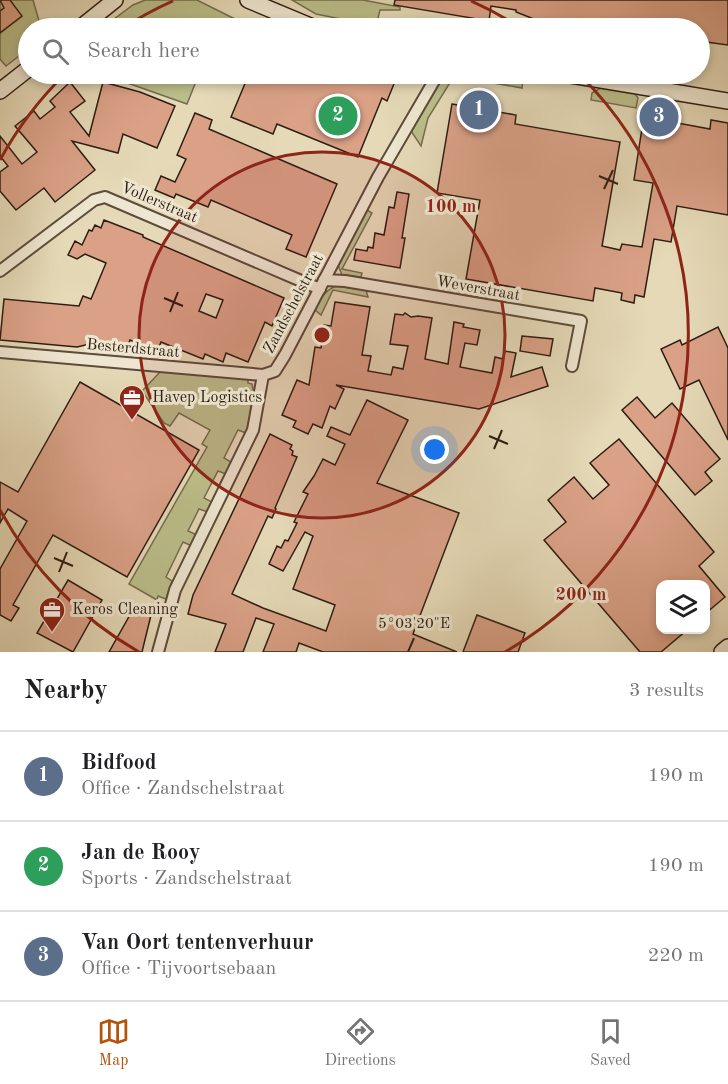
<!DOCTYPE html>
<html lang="en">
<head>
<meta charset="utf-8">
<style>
	:root { --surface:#fff; --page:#f6f6f6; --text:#202124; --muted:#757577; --line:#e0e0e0; --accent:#b45309 }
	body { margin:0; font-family:"Old Standard TT",serif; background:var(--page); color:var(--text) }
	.controls { position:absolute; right:18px; bottom:18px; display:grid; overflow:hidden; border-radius:12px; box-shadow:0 3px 9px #0003 }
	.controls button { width:54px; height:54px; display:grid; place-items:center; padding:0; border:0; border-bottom:2px solid var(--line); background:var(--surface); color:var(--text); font:30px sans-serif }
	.you { position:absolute; left:435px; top:450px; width:21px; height:21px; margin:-15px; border:4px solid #fff; border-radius:50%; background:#1a73e8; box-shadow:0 0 0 9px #1a73e833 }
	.badge { display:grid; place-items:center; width:39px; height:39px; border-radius:50%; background:var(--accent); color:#fff; font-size:20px; font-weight:700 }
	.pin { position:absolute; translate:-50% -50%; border:3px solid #fff; box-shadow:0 2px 6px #0006 }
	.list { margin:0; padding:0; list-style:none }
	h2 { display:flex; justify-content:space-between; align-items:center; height:78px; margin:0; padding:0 24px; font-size:26px }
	h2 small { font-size:20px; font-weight:400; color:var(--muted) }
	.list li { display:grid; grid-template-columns:39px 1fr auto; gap:18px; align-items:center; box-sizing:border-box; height:90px; padding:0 24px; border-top:2px solid var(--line) }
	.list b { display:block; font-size:22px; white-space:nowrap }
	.list p { margin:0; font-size:20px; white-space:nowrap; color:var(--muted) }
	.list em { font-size:20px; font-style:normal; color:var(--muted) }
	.icon { flex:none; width:33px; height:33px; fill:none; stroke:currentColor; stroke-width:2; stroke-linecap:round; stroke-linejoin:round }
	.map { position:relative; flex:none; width:728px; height:652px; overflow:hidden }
	.search { position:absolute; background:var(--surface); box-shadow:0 3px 9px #0003; left:18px; right:18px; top:18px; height:66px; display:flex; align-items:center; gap:15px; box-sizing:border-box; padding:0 21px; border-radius:33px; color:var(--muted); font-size:22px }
	.sheet { height:348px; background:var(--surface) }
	nav { display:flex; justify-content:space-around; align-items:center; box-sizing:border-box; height:84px; border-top:2px solid var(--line); background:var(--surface); font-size:16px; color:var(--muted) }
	nav a { display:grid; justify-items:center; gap:3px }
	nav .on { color:var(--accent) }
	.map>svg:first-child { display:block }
	.green { fill:#bbbe8a; stroke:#746e4e; stroke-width:1.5 }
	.building { fill:#daa187; stroke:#2e1d12; stroke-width:1.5; fill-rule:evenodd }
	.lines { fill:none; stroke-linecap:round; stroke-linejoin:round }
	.street-casing { stroke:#5c4c3b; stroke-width:14 }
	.secondary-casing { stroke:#2e1d12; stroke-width:18 }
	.street { stroke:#eee6d0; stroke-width:10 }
	.secondary { stroke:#eee6d0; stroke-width:15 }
	.ticks { fill:none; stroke:#2e1d12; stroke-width:2 }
	.ring { fill:none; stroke:#8f2418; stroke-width:3 }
	.labels { text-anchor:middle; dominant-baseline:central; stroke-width:6; stroke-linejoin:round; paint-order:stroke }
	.street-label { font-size:16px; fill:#2e1d12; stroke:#eee6d0 }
	.poi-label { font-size:16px; fill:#2e1d12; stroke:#eee6d0; text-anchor:start }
	.ticks-label { font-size:15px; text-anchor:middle; fill:#2e1d12; stroke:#eee6d0; stroke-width:6; stroke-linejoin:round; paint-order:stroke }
	.centre { fill:#8f2418; stroke:#eee6d0; stroke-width:3 }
	.ring-label { font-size:18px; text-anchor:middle; font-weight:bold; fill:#8f2418; stroke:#eee6d0; stroke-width:6; stroke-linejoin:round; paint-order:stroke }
</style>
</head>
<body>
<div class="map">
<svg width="728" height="652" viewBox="0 0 728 652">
	<rect width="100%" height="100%" fill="#e5d9b7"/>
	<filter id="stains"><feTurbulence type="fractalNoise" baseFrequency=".00333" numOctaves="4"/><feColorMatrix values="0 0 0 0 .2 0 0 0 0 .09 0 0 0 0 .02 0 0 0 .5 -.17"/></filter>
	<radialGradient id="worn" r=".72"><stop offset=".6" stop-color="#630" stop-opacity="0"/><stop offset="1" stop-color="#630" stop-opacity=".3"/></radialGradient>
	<!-- green -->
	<g class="green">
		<path d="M0,0H33L41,28H28V49L6,66L0,59Z"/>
		<path d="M145,0H197L247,25L246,28H224L218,26L217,28H102L133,5Z"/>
		<path d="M292,0H363L400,7V10H380L376,26L316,14Z"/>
		<path d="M102,74H199L187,104Z"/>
		<path d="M445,74H521L523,77L522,88L454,76L428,118L421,146L411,131Z"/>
		<path d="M604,86L633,91L638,98L636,108L591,100L592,93Z"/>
		<path d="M367,210L372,213L342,269L362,273L361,277L342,275L338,265Z"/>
		<path d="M336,286L366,290L368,297L333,290L321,315L315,310C320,299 324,291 336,286Z"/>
		<path d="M161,371L248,379V383L252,384L253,389L257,392L250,423L246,433L238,430L224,458L231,462L226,474L218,471L204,498L212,502L208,512L199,509L188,531L197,535L192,546L183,542L166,577L172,581L166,599L158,596L157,600L129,584L207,447L202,444L210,430L179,413L170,426L164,423L142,391Z"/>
	</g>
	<!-- building -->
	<g class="building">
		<path d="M0,0H10L22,16L0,33V11L4,8Z"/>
		<path d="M395,0H728V45L699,41V28H550L538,27L539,21L516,12V10L491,6L489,21L394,5Z"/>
		<path d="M249,74H320L329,77L330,74H359L374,79L376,74H384L396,79L387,101L382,98L358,157L277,124L273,134L231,117Z"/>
		<path d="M70,82L85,101L70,112L89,136L103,82L140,92L175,106L157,148L123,134L118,153L72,141L95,170L55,202L44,188L16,210L0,191V172L8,166L0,156V136L22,164L37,152L15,126L34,111L40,119L55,107L50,101Z"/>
		<path d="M452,104L516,115L515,124L620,142L602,246L620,250L622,244L642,247L653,183L634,180L645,109L673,113L672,122L710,129L711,120L728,123V215L677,206L671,242L654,239L644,297L635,295L634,303L621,300L622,293L595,288L593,301L466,279L480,200L437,193Z"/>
		<path d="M195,113L212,120L209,129L337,184L306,257L286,249L292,235L211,200L208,207L176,194L174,198L155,190L161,176L175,182L186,159L177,155Z"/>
		<path d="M397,192L409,194L402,238H405L400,268L354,260L356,249L367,251L368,247L373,248L375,233L384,235L389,207L394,208Z"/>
		<path d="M104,220L143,235V237L284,298L272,326L265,322L248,362L226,353L223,362L205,354L203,359L161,342L157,352L130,340L126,351L120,349L119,351L98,342L77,347L0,340L4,299L79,306L83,296L91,299L106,263L85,254L77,259L68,255L75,241L82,245L89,230L92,231L95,225L101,228ZM206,294L223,300L216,318L199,311Z"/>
		<path d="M335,302L370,307L362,355L371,356L368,371L391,375L393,367L403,369L408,346L390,344L395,314L403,315L405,313L411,317L418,316L432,318L425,359L448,364L454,322L464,324L463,327L480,330L477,345L465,343L460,367L492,373L495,357L503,359L505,351L516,353L511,377L542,367L548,386L479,409L336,385L344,389L335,409L330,406L322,428L313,424L308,434L293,427L296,421L282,415L297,380L309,385L315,347L321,348L324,325L331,326Z"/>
		<path d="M718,327L728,348V440L699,380L680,389L661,349L680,340L682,345Z"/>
		<path d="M522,336L553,339L550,356L520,351Z"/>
		<path d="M80,382L199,450L127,577L53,535L13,605L19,608L11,621L0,615V569L27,521L8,509L0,523V482L18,492Z"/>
		<path d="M637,397L655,418L672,403L720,459L705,472L712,481L695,495L622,410Z"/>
		<path d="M367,400L408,420L377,483L459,513L413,634L457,652H323L299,643L296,652H263L274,624L256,618L243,652H215L226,624L188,614L193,595L270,434L292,445L290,449L293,451L292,455L297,457L275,508L276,509L272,518L268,516L232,594L263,608L326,631L335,605L293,589L313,536L305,532L283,571L269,564L277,546L281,548L285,540L288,541L297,523L294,522L308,494L303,492L314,476L323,459L335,465L345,444L327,436L331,427L350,435Z"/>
		<path d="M619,439L714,552L699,566L725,597L705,614V585H660V630H687L661,652H640L544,540L566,522L548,500L574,477L593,499L609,485L590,463Z"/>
		<path d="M68,580L102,600L73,652L37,633Z"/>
		<path d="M135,606L151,615L142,652H109Z"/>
		<path d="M477,615L525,633L518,652H463Z"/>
	</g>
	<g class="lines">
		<!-- street casing -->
		<g class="street-casing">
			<g id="street">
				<path d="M0,271L94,200L105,197L320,289"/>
				<path d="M324,280L345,281L581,321L572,366"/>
				<path d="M0,352L263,375"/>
				<path d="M158,652L175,590L253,430L263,375L275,371L285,355L378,177L438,74"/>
			</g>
		</g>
		<!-- secondary casing -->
		<g class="secondary-casing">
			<g id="secondary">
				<path d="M248,0L315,28"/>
				<path d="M80,28L115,0"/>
				<path d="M565,74L728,101"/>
				<path d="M0,91L28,69"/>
				<path d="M722,652L728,647"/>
			</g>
		</g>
		<!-- street -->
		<use href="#street" class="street"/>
		<!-- secondary -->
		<use href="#secondary" class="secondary"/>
	</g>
	<!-- ticks -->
	<path class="ticks" d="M599,176L618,184M604,189L613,170M164,298L183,306M170,312L178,292M489,436L508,444M494,449L502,430M54,558L73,566M59,572L67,552M408,652L414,638"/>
	<!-- distance rings -->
	<circle cx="322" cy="335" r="183" fill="#8f2418" fill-opacity=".12"/>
	<g class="ring">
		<circle cx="322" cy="335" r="183"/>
		<path d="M139 652A366 366 0 0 1 0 510M0 160A366 366 0 0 1 65 74M123 28A366 366 0 0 1 173 1M471 1A366 366 0 0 1 521 28M579 74A366 366 0 0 1 505 652"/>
	</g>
	<!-- icons -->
	<defs>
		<g id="office-pin" transform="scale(1.35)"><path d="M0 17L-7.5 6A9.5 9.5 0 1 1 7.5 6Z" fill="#8f2418" stroke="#eee6d0"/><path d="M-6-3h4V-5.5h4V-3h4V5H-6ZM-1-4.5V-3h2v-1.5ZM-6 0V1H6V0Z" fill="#fff"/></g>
	</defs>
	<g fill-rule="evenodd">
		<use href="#office-pin" x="132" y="398"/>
		<use href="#office-pin" x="52" y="610"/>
	</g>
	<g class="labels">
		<!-- street labels -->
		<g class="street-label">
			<text transform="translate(159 203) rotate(23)">Vollerstraat</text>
			<text transform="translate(478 289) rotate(10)">Weverstraat</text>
			<text transform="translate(294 304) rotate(-62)">Zandschelstraat</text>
			<text transform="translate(133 349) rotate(5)">Besterdstraat</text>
		</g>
		<!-- poi labels -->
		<g class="poi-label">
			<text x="152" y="398">Havep Logistics</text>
			<text x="72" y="610">Keros Cleaning</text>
		</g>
	</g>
	<g class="ticks-label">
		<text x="414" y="628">5°03'20"E</text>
	</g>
	<circle cx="322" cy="335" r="9" class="centre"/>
	<g class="ring-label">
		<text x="451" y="212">100 m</text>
		<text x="581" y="600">200 m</text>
	</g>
	<rect width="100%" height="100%" filter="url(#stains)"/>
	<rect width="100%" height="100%" fill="url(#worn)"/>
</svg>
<div class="controls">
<button><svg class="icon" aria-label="layers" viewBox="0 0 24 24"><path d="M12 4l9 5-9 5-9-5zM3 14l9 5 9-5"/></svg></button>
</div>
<div class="you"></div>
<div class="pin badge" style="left:479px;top:110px;background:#5c6f8a">1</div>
<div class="pin badge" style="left:338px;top:116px;background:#2e9e5b">2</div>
<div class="pin badge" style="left:659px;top:117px;background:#5c6f8a">3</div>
<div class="search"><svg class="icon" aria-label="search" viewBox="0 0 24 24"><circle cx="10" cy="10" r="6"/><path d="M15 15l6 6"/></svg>Search here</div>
</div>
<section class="sheet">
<h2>Nearby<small>3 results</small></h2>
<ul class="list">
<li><span class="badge" style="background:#5c6f8a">1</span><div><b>Bidfood</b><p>Office · Zandschelstraat</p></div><em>190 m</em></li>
<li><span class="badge" style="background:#2e9e5b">2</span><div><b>Jan de Rooy</b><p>Sports · Zandschelstraat</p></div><em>190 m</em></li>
<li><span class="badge" style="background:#5c6f8a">3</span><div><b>Van Oort tentenverhuur</b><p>Office · Tijvoortsebaan</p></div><em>220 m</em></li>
</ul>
</section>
<nav>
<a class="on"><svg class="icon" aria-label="map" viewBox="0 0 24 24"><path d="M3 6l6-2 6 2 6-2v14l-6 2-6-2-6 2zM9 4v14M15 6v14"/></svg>Map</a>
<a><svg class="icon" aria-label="directions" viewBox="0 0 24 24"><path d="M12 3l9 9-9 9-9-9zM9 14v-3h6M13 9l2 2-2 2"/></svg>Directions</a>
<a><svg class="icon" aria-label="saved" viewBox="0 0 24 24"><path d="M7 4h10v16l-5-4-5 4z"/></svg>Saved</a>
</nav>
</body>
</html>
